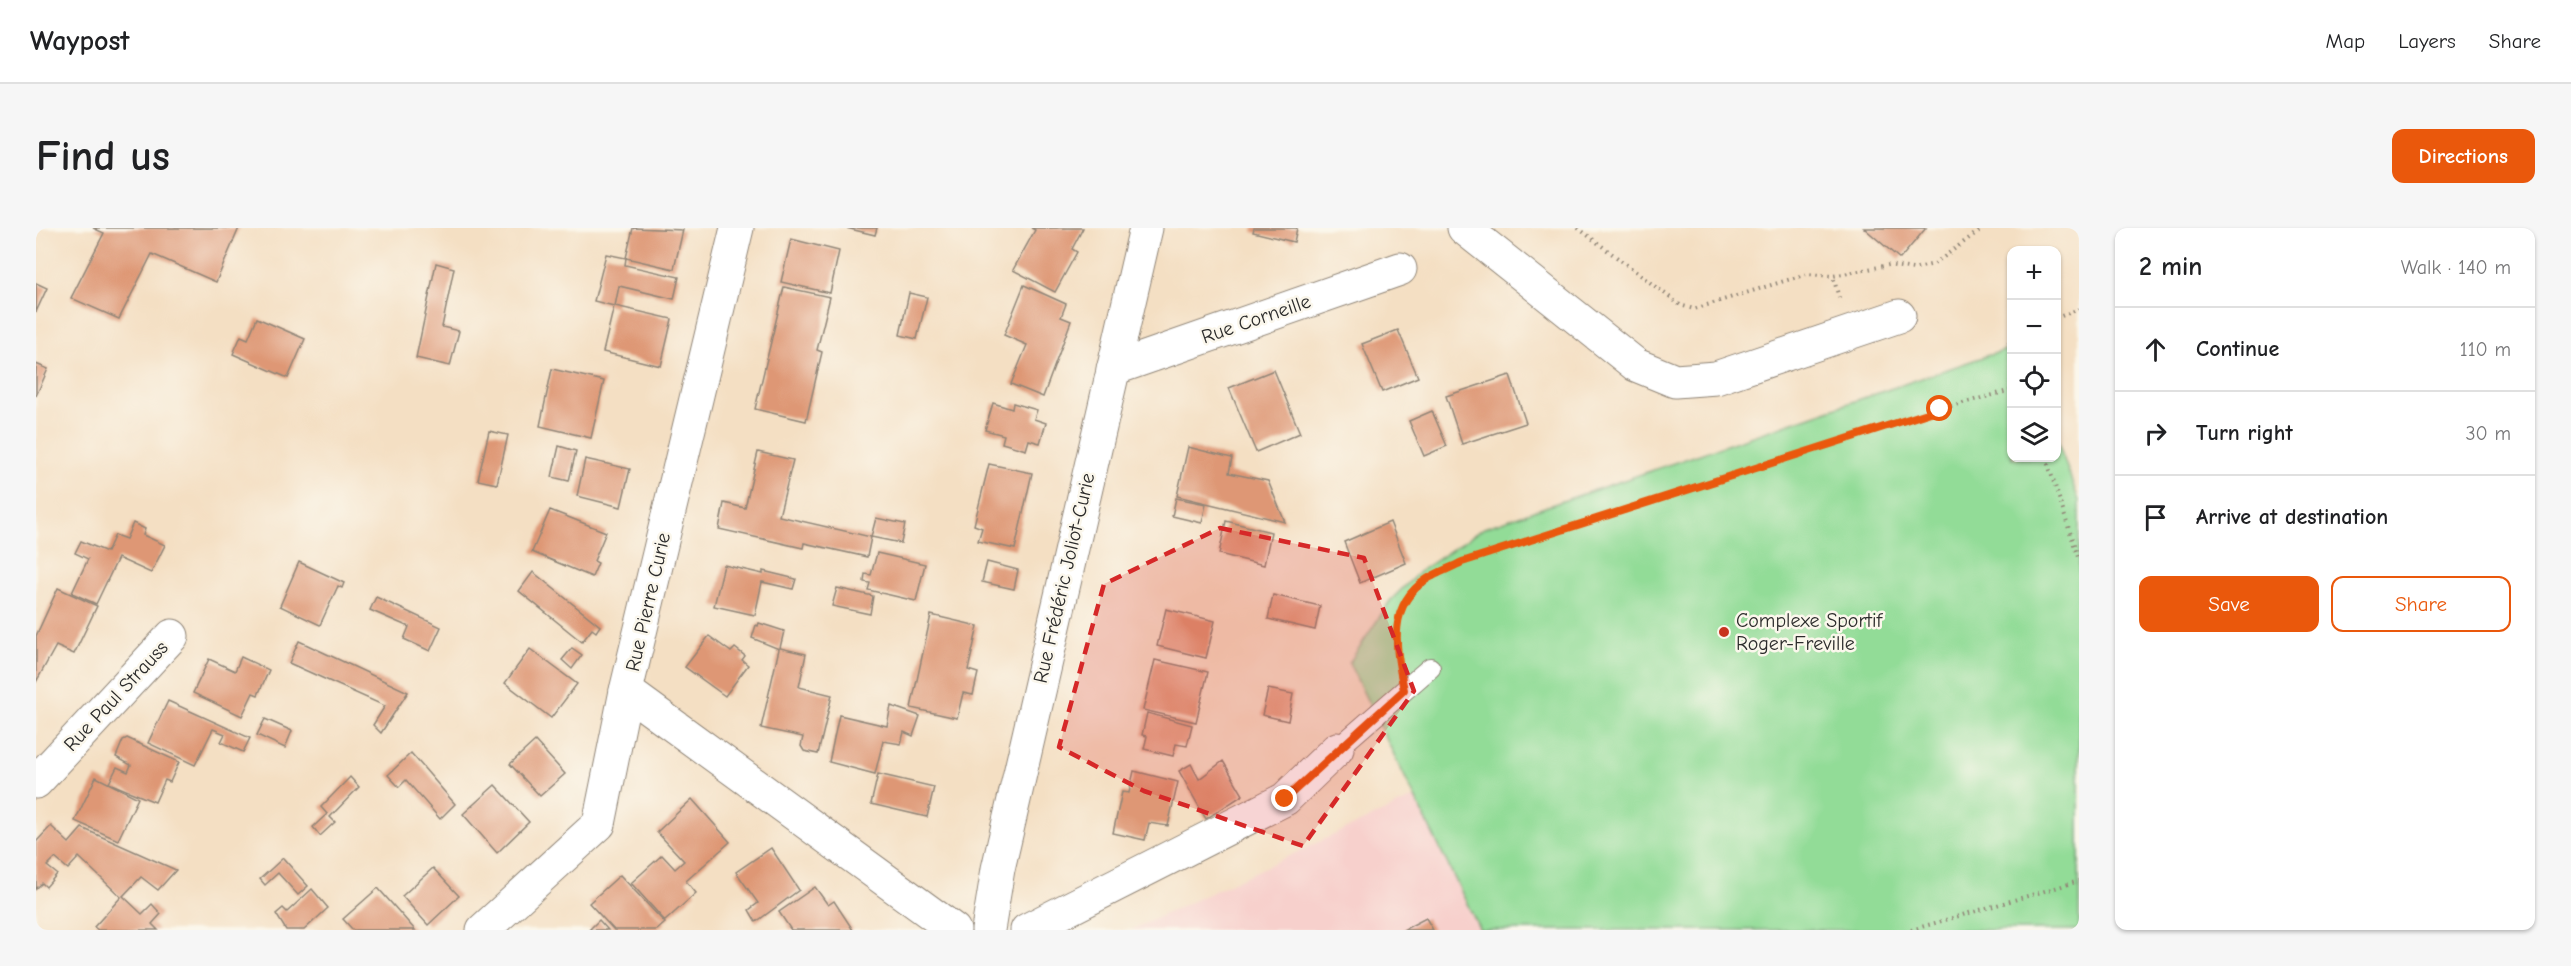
<!DOCTYPE html>
<html lang="en">
<head>
<meta charset="utf-8">
<style>
	:root { --surface:#fff; --page:#f6f6f6; --text:#202124; --muted:#757577; --line:#e0e0e0; --accent:#ea580c }
	body { margin:0; font-family:"Comic Neue",sans-serif; background:var(--page); color:var(--text) }
	.controls { position:absolute; right:18px; top:18px; display:grid; overflow:hidden; border-radius:12px; box-shadow:0 2px 4px #0004 }
	.controls button { width:54px; height:54px; display:grid; place-items:center; padding:0; border:0; border-bottom:2px solid var(--line); background:var(--surface); color:var(--text); font:30px sans-serif }
	.stop { position:absolute; width:18px; height:18px; margin:-14px; border:4px solid #ea580c; border-radius:50%; background:#fff }
	.stop.end { background:#ea580c; border-color:#fff; box-shadow:0 2px 6px #0008 }
	.list { margin:0; padding:0; list-style:none }
	h2 { display:flex; justify-content:space-between; align-items:center; height:78px; margin:0; padding:0 24px; font-size:26px }
	h2 small { font-size:20px; font-weight:400; color:var(--muted) }
	.list li { display:grid; grid-template-columns:39px 1fr auto; gap:18px; align-items:center; box-sizing:border-box; height:84px; padding:0 24px; border-top:2px solid var(--line) }
	.list b { display:block; font-size:22px; white-space:nowrap }
	.list em { font-size:20px; font-style:normal; color:var(--muted) }
	.actions { display:flex; gap:12px; padding:18px 24px }
	.actions a { flex:1; padding:14px 0; border:2px solid var(--accent); border-radius:12px; text-align:center; font-size:21px; color:var(--accent) }
	.actions .main { background:var(--accent); color:#fff }
	.icon { flex:none; width:33px; height:33px; fill:none; stroke:currentColor; stroke-width:2; stroke-linecap:round; stroke-linejoin:round }
	.map { position:relative; flex:none; width:2043px; height:702px; overflow:hidden; border-radius:12px }
	header { display:flex; align-items:center; gap:36px; box-sizing:border-box; height:84px; padding:0 30px; background:var(--surface); border-bottom:2px solid var(--line) }
	header strong { font-size:28px }
	nav { display:flex; gap:33px; margin-inline-start:auto; font-size:21px }
	.intro { display:flex; align-items:center; justify-content:space-between; box-sizing:border-box; height:144px; padding:0 36px }
	h1 { margin:0; font-size:42px }
	.button { padding:15px 27px; border-radius:12px; background:var(--accent); color:#fff; font-size:21px; font-weight:700 }
	main { display:flex; gap:36px; padding:0 36px }
	aside { flex:1; background:var(--surface); border-radius:12px; box-shadow:0 2px 4px #0004 }
	.map>svg:first-child { display:block }
	.built { fill:#f7d0cc }
	.green { fill:#92dc97; stroke:#5e8461; stroke-width:1.5 }
	.building { fill:#de9775 }
	.lines { fill:none; stroke-linecap:round; stroke-linejoin:round }
	.lane-casing { stroke:#908577; stroke-width:22 }
	.street-casing { stroke:#908577; stroke-width:35 }
	.path { stroke:#908577; stroke-width:4; stroke-dasharray:1.5 4.5; stroke-linecap:butt }
	.lane { stroke:#fff; stroke-width:20 }
	.street { stroke:#fff; stroke-width:33 }
	.route { stroke:#ea580c; stroke-width:8 }
	.marked { fill:#d62828; fill-opacity:0.2; stroke:#d62828; stroke-width:4.5; stroke-dasharray:12 8; stroke-linejoin:round }
	.poi-dot { fill:#c8321e; stroke:#fbf7ec; stroke-width:2 }
	.labels { text-anchor:middle; dominant-baseline:central; stroke-width:5; stroke-linejoin:round; paint-order:stroke }
	.street-label { font-size:20px; fill:#2b2b2b; stroke:#fbf7ec }
	.poi-label { font-size:20px; fill:#2b2b2b; stroke:#fbf7ec; text-anchor:start }
</style>
</head>
<body>
<header>
<strong>Waypost</strong>
<nav><a>Map</a><a>Layers</a><a>Share</a></nav>
</header>
<div class="intro"><h1>Find us</h1><a class="button">Directions</a></div>
<main>
<div class="map">
<svg width="2043" height="702" viewBox="0 0 2043 702">
	<rect width="100%" height="100%" fill="#fbf7ec"/>
	<filter id="ink" filterUnits="userSpaceOnUse"><feTurbulence type="fractalNoise" baseFrequency=".0167" numOctaves="2"/><feDisplacementMap in="SourceGraphic" scale="12" xChannelSelector="R" yChannelSelector="G"/><feConvolveMatrix kernelMatrix="1 2 1 2 8 2 1 2 1" color-interpolation-filters="sRGB"/></filter>
	<filter id="wash" filterUnits="userSpaceOnUse"><feTurbulence type="fractalNoise" baseFrequency=".008" numOctaves="4" result="noise"/><feDisplacementMap in="SourceGraphic" scale="24" xChannelSelector="R" yChannelSelector="G"/><feGaussianBlur stdDeviation="1.35" result="paint"/><feColorMatrix in="noise" values="0 0 0 0 0 0 0 0 0 0 0 0 0 0 0 0 0 1.4 0 .05"/><feComposite in="paint" operator="in"/></filter>
	<g filter="url(#wash)">
		<rect width="100%" height="100%" fill="#f4dfc3"/>
		<!-- built -->
		<path class="built" d="M1379,569L1444,702H1095Z"/>
		<!-- green -->
		<path class="green" d="M1975,121L1976,230H2020L2021,212L2043,273V702H1444L1313,435L1354,373L1384,343L1448,300L1950,128Z"/>
		<g id="blocks">
			<!-- building -->
			<g class="building">
				<path d="M57,0H203L180,54L116,26L83,91L35,70L68,5Z"/>
				<path d="M597,0L647,2L638,41L590,30Z"/>
				<path d="M810,0H841L839,7Z"/>
				<path d="M995,0H1047L1036,21L1041,24L1019,64L977,42L999,2Z"/>
				<path d="M1218,0H1261L1258,14L1217,4Z"/>
				<path d="M1828,0H1890L1864,31Z"/>
				<path d="M755,11L803,23L794,65L745,54Z"/>
				<path d="M570,26L590,30L589,37L643,49L638,71L583,58L579,78L636,91L625,138L567,124L578,78L558,73Z"/>
				<path d="M400,35L418,40L406,99L423,103L414,138L380,130Z"/>
				<path d="M0,55L11,60L0,84Z"/>
				<path d="M988,57L1030,76L1025,89L1035,93L1007,169L975,156L991,117L968,107Z"/>
				<path d="M748,59L794,69L781,122L786,124L770,193L719,181Z"/>
				<path d="M873,65L891,69L881,111L864,107Z"/>
				<path d="M221,90L269,111L252,150L197,126L205,108L212,111Z"/>
				<path d="M1362,102L1382,149L1346,164L1326,116Z"/>
				<path d="M0,136L12,141L0,168Z"/>
				<path d="M516,141L568,153L555,210L504,198Z"/>
				<path d="M1238,142L1264,205L1220,224L1193,160Z"/>
				<path d="M1474,147L1490,195L1426,216L1410,168Z"/>
				<path d="M957,175L976,181L977,175L1001,182L998,191L1010,195L1004,215L993,212L990,222L966,215L968,207L949,202Z"/>
				<path d="M1396,183L1411,218L1388,228L1373,193Z"/>
				<path d="M453,203L472,207L461,256L442,252Z"/>
				<path d="M523,218L540,223L533,253L516,249Z"/>
				<path d="M1152,219L1196,230L1193,245L1232,253L1249,294L1141,268Z"/>
				<path d="M722,224L757,232L743,288L835,309L831,329L768,315L767,320L683,301L688,275L709,280Z"/>
				<path d="M549,231L594,241L585,279L541,268Z"/>
				<path d="M953,236L996,245L979,321L942,313L946,300L938,297Z"/>
				<path d="M1140,270L1170,276L1166,295L1136,288Z"/>
				<path d="M514,282L570,304L558,333L562,335L556,349L496,324Z"/>
				<path d="M840,290L869,296L865,315L835,309Z"/>
				<path d="M1190,293L1235,304L1228,337L1183,326Z"/>
				<path d="M1354,294L1370,335L1324,355L1308,314Z"/>
				<path d="M97,295L109,301L107,307L129,317L115,345L82,330L60,376L36,365L52,331L39,325L45,313L71,324L79,307L90,311Z"/>
				<path d="M841,325L889,336L880,373L832,362L834,355L828,354L829,346L835,347Z"/>
				<path d="M263,334L308,355L306,360L302,358L284,397L244,378Z"/>
				<path d="M951,334L982,342L978,361L946,354Z"/>
				<path d="M688,337L727,346V343L760,351L757,361L726,354L719,387L678,378Z"/>
				<path d="M497,344L564,398L560,404L556,401L546,414L483,363Z"/>
				<path d="M22,360L61,378L38,426L20,418L0,454V408Z"/>
				<path d="M801,360L837,368L834,386L796,378Z"/>
				<path d="M1237,367L1284,378L1279,402L1232,391Z"/>
				<path d="M340,369L405,399L394,423L368,411L373,399L334,382Z"/>
				<path d="M1130,381L1179,393L1170,430L1121,418Z"/>
				<path d="M895,387L942,398L932,442L942,445L937,467L927,465L921,490L875,480Z"/>
				<path d="M723,395L748,403L744,420L770,426L763,459L796,467L782,526L768,523L765,518L767,509L725,500L743,421L716,410L720,397L722,398Z"/>
				<path d="M673,408L695,424L699,420L709,428L706,432L712,437L689,468L649,439Z"/>
				<path d="M263,413L372,464L345,505L337,497L349,478L253,435Z"/>
				<path d="M536,420L546,427L536,441L526,432Z"/>
				<path d="M494,421L541,456L515,490L469,455Z"/>
				<path d="M205,429L233,442L222,467L217,465L206,488L157,465L173,431L199,443Z"/>
				<path d="M1119,432L1172,444L1160,494L1107,482Z"/>
				<path d="M1232,461L1257,466L1252,493L1226,487Z"/>
				<path d="M132,473L214,510L207,524L185,514L189,506L177,501L159,537L112,515Z"/>
				<path d="M855,478L884,488L877,508L868,504L865,516L847,513L839,546L793,534L803,487L851,498Z"/>
				<path d="M1111,485L1156,497L1151,518L1140,516L1137,528L1108,521L1111,508L1106,507Z"/>
				<path d="M229,491L256,503L249,520L221,507Z"/>
				<path d="M91,510L143,534L134,554L129,552L119,574L73,555L81,539L92,544L95,537L80,529L87,512Z"/>
				<path d="M499,513L529,546L504,568L474,536Z"/>
				<path d="M375,525L419,576L404,591L370,552L363,559L352,547Z"/>
				<path d="M1187,533L1207,567L1170,591L1143,543L1155,536L1163,551Z"/>
				<path d="M1098,543L1142,554L1132,598L1113,595L1109,612L1077,605L1086,564L1093,565Z"/>
				<path d="M842,546L898,559L891,589L835,576Z"/>
				<path d="M60,549L102,570L82,612L39,593Z"/>
				<path d="M314,549L323,559L294,589L299,594L284,608L277,599L291,586L285,579Z"/>
				<path d="M459,557L493,594L461,625L427,586Z"/>
				<path d="M656,571L694,614L650,653L660,665L629,693L595,655L626,627L639,641L648,633L621,604Z"/>
				<path d="M15,598L33,615L46,600L140,642L122,662L105,649L87,668L106,686L116,676L125,686L116,696L122,702H62L58,699L85,669L43,629L32,641L19,630L11,638L21,646L10,659L6,655L0,661V614Z"/>
				<path d="M735,620L763,662L720,694L713,682L722,675L700,644Z"/>
				<path d="M247,630L272,658L262,667L242,645L229,657L224,651Z"/>
				<path d="M397,640L423,668L392,697L366,668Z"/>
				<path d="M584,647L629,695L621,702H578L553,675Z"/>
				<path d="M779,659L792,677L798,673L817,702H755L743,684Z"/>
				<path d="M342,660L379,702H317L307,691Z"/>
				<path d="M276,661L292,680L268,702H250L240,686L247,680L251,684Z"/>
				<path d="M1390,690L1397,702H1367Z"/>
				<path d="M563,692L572,702H553Z"/>
			</g>
		</g>
	</g>
	<g filter="url(#ink)">
		<use href="#blocks" fill-opacity="0" stroke="#908577" stroke-width="1.5"/>
		<g class="lines">
			<!-- lane casing -->
			<g class="lane-casing">
				<path id="lane" d="M1301,521L1394,440"/>
			</g>
			<!-- street casing -->
			<g class="street-casing">
				<g id="street">
					<path d="M1428,0L1600,137L1639,153L1680,150L1863,88"/>
					<path d="M1077,141L1364,41"/>
					<path d="M590,463L918,702"/>
					<path d="M0,554L136,408"/>
					<path d="M447,702L563,596L590,463L701,0"/>
					<path d="M952,702L962,641L1110,0"/>
					<path d="M991,702L1249,571L1301,521"/>
				</g>
			</g>
			<!-- path -->
			<g class="path">
				<path d="M1542,0L1644,77L1658,81L1771,46L1797,48"/>
				<path d="M1803,70L1797,48L1853,37L1877,41L1898,36L1947,0"/>
				<path d="M2020,90L2043,81"/>
				<path d="M1976,110L1972,111L1976,123"/>
				<path d="M2010,230L2043,332"/>
				<path d="M1362,426C1356,371 1380,356 1426,335L1904,181L1976,162"/>
				<path d="M1875,702L2043,653"/>
			</g>
			<!-- lane -->
			<use href="#lane" class="lane"/>
			<!-- street -->
			<use href="#street" class="street"/>
		</g>
	</g>
	<g class="lines" filter="url(#ink)">
		<!-- route -->
		<path class="route" d="M1249,571L1368,462C1360,421 1350,378 1391,351C1402,344 1415,340 1426,334L1904,181"/>
	</g>
	<!-- marked area -->
	<path class="marked" d="M1184,300L1328,330L1378,463L1267,618L1108,563L1023,519L1068,356Z"/>
	<!-- markers -->
	<circle class="poi-dot" cx="1688" cy="404" r="6"/>
	<g class="labels">
		<!-- street labels -->
		<g class="street-label">
			<text transform="translate(1220 91) rotate(-19)">Rue Corneille</text>
			<text transform="translate(1028 350) rotate(-77)">Rue Frédéric Joliot-Curie</text>
			<text transform="translate(612 374) rotate(-77)">Rue Pierre Curie</text>
			<text transform="translate(80 468) rotate(-47)">Rue Paul Strauss</text>
		</g>
		<!-- poi labels -->
		<g class="poi-label">
			<text x="1700" y="392">Complexe Sportif<tspan x="1700" dy="23">Roger-Freville</tspan></text>
		</g>
	</g>
</svg>
<div class="controls">
<button>+</button>
<button>−</button>
<button><svg class="icon" aria-label="locate" viewBox="0 0 24 24"><circle cx="12" cy="12" r="6"/><path d="M12 2v4M12 18v4M2 12h4M18 12h4"/></svg></button>
<button><svg class="icon" aria-label="layers" viewBox="0 0 24 24"><path d="M12 4l9 5-9 5-9-5zM3 14l9 5 9-5"/></svg></button>
</div>
<div class="stop" style="left:1904px;top:181px"></div>
<div class="stop end" style="left:1249px;top:571px"></div>
</div>
<aside>
<h2>2 min<small>Walk · 140 m</small></h2>
<ul class="list">
<li><svg class="icon" aria-label="ahead" viewBox="0 0 24 24"><path d="M12 20V5M6 11l6-6 6 6"/></svg><div><b>Continue</b></div><em>110 m</em></li>
<li><svg class="icon" aria-label="right" viewBox="0 0 24 24"><path d="M7 20v-9h11M14 6l5 5-5 5"/></svg><div><b>Turn right</b></div><em>30 m</em></li>
<li><svg class="icon" aria-label="arrive" viewBox="0 0 24 24"><path d="M6 21V4h12l-3 4 3 4H6"/></svg><div><b>Arrive at destination</b></div></li>
</ul>
<div class="actions"><a class="main">Save</a><a>Share</a></div>
</aside>
</main>
</body>
</html>
